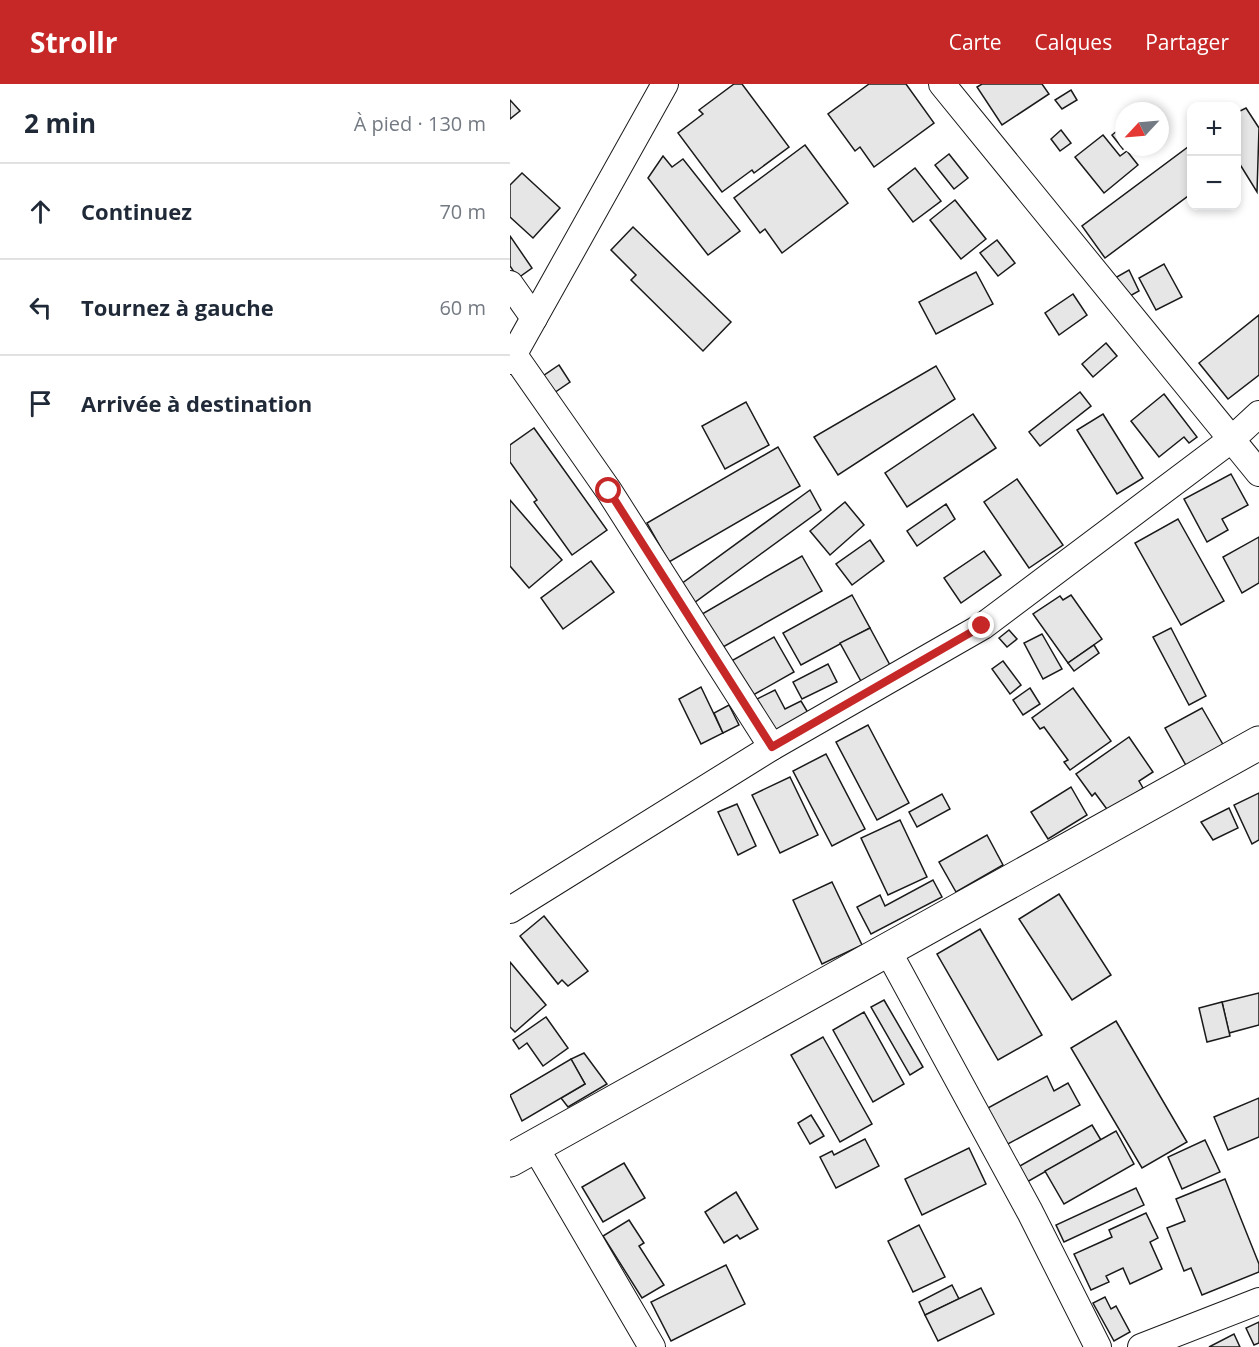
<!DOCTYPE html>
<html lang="fr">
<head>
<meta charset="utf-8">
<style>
	:root { --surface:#fff; --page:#f2f2f3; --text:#1f2937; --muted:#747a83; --line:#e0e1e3; --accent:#c62828 }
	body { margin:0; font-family:"Open Sans",sans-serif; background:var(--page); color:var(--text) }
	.controls { position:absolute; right:18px; top:18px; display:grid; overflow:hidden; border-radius:12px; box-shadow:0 3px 9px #0003 }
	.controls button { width:54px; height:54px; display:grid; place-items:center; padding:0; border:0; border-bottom:2px solid var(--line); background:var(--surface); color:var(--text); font:30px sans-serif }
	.compass { position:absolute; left:605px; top:18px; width:54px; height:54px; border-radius:50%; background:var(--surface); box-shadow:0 3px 9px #0003; rotate:244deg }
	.stop { position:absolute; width:18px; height:18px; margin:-14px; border:4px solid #c62828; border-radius:50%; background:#fff }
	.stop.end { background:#c62828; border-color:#fff; box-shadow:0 2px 6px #0008 }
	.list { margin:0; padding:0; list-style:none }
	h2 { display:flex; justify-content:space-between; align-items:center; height:78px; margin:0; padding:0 24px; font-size:26px }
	h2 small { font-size:20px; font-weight:400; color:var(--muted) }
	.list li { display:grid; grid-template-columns:39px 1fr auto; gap:18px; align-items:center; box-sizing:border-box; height:96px; padding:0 24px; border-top:2px solid var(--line) }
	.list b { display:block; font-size:22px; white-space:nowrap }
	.list em { font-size:20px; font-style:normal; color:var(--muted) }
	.icon { flex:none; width:33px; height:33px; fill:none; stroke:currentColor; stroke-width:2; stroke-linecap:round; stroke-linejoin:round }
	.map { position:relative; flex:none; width:749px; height:1263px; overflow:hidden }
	header { display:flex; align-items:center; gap:36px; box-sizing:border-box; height:84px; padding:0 30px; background:var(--accent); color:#fff }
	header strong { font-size:28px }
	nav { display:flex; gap:33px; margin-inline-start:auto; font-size:21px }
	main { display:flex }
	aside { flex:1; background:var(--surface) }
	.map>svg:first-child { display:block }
	.building { fill:#e6e6e6; stroke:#1a1a1a; stroke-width:1.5 }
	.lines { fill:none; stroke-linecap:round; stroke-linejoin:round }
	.street-casing { stroke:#1a1a1a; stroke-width:28 }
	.secondary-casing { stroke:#1a1a1a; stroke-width:35 }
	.street { stroke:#fff; stroke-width:26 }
	.secondary { stroke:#fff; stroke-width:33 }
	.route { stroke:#c62828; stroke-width:8 }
</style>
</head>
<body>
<header>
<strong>Strollr</strong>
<nav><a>Carte</a><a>Calques</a><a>Partager</a></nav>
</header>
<main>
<aside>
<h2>2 min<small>À pied · 130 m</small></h2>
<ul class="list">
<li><svg class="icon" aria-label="ahead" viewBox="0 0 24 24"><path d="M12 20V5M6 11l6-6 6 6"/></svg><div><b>Continuez</b></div><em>70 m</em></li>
<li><svg class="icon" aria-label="left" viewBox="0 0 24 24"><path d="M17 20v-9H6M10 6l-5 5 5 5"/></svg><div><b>Tournez à gauche</b></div><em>60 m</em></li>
<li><svg class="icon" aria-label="arrive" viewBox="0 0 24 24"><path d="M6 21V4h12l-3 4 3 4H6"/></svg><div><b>Arrivée à destination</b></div></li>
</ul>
</aside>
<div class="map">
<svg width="749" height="1263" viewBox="0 0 749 1263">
	<rect width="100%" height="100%" fill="#fff"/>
	<!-- building -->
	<g class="building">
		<path d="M224,0H232L279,63L244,89L242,86L212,108L168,49L193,30L189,26Z"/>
		<path d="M359,0H396L424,39L364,83L350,63L345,67L318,30Z"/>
		<path d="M472,0H532L539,10L492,41L467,3Z"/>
		<path d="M561,6L567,16L552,25L545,16Z"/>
		<path d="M0,16L10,27L0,35Z"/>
		<path d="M736,24L749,44L747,108L726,74V29Z"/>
		<path d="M614,41L615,63L613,65L602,51Z"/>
		<path d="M551,46L561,59L550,67L541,55Z"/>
		<path d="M593,51L610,72L617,67L628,81L594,109L565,73Z"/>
		<path d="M682,60V109L595,174L572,142Z"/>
		<path d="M295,61L338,119L272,169L255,145L250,149L224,114Z"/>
		<path d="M439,70L458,94L444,105L425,81Z"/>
		<path d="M153,72L162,83L173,75L230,147L198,171L138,94Z"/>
		<path d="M405,84L431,117L403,138L378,105Z"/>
		<path d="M12,89L50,124L23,154L0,133V101Z"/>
		<path d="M445,116L476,155L451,175L420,136Z"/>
		<path d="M123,143L221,238L193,267L121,196L126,191L101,166Z"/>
		<path d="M0,152L22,184L8,194L0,182Z"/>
		<path d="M487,156L505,179L488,192L470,169Z"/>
		<path d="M654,180L672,213L646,226L629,194Z"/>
		<path d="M619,186L629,207L618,213L605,194Z"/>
		<path d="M466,188L483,220L426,250L409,218Z"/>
		<path d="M563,210L577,231L549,251L535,229Z"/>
		<path d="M749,231V291L718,315L689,279Z"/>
		<path d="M596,259L607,272L583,293L572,280Z"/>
		<path d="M49,281L60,298L41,311L30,294Z"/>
		<path d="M426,282L445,315L328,391L304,353Z"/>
		<path d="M570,308L581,322L530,362L519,348Z"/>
		<path d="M654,310L687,353L679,359L674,353L649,373L621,337Z"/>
		<path d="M236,318L259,361L215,385L192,342Z"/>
		<path d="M463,330L486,364L397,423L375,389Z"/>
		<path d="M593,330L633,394L607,410L567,346Z"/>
		<path d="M24,344L97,446L62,471L24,418L27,416L0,378V361Z"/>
		<path d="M268,363L290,402L159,478L137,439Z"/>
		<path d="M721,390L738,421L712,435L718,446L697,458L674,415Z"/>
		<path d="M507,395L553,461L519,484L474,418Z"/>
		<path d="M300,406L311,426L177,524L167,503Z"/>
		<path d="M0,416L52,476L19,504L0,482Z"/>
		<path d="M335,418L354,441L320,471L300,447Z"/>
		<path d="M436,420L445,435L407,462L397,447Z"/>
		<path d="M668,435L714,517L671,541L625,459Z"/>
		<path d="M749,453V499L732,509L713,473Z"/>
		<path d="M360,456L374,477L342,501L326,480Z"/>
		<path d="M474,467L491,491L451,519L434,494Z"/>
		<path d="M292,472L312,507L206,567L187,533Z"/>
		<path d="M81,477L104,508L53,545L31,514Z"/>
		<path d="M342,511L360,544L291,581L273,549Z"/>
		<path d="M561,511L592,555L558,579L523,530L550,512L553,516Z"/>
		<path d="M360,544L381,583L352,599L330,559Z"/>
		<path d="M661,544L696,612L679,621L643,553Z"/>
		<path d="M499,546L507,555L497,563L489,554Z"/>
		<path d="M532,550L552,585L533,595L514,559Z"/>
		<path d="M264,553L284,588L236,615L216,580Z"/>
		<path d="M584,561L589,569L564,587L558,579Z"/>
		<path d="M493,577L511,601L500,610L482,585Z"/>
		<path d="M318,580L327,598L292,615L283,598Z"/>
		<path d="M191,603L213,649L191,660L169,615Z"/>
		<path d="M520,604L530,620L513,631L503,616Z"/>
		<path d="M563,604L601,657L560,686L554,678L558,676L534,643L530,645L522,634Z"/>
		<path d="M265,606L275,625L291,617L300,632L260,654L241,618Z"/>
		<path d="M219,621L229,641L213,649L204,629Z"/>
		<path d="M692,624L715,664L678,685L655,644Z"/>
		<path d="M358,641L399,719L367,736L326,658Z"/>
		<path d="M619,653L643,688L629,697L633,704L599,728L585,709L582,712L566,690Z"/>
		<path d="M316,670L355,745L322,762L283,687Z"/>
		<path d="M280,693L308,751L270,769L242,711Z"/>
		<path d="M561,703L577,731L538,755L521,728Z"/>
		<path d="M749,709V756L742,760L724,721Z"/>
		<path d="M432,710L440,725L407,743L399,728Z"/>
		<path d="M227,720L246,762L228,771L208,728Z"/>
		<path d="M719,724L728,744L703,756L691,738Z"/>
		<path d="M390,736L417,793L378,811L351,754Z"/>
		<path d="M477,751L493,781L446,808L429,778Z"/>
		<path d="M423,796L432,813L361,850L347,823L370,811L375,822Z"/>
		<path d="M322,798L352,861L312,880L283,816Z"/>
		<path d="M549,810L601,891L562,916L509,835Z"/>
		<path d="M34,832L78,887L58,902L52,896L48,900L10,852Z"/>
		<path d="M470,845L532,951L488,976L427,870Z"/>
		<path d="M0,878L36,921L5,948L0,943Z"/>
		<path d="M749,909V941L719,949L712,918Z"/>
		<path d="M374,916L413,983L400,991L361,923Z"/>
		<path d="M712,918L720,952L697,958L689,924Z"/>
		<path d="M354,928L394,1000L363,1018L323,946Z"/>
		<path d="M36,933L58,964L33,982L17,959L9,965L3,956Z"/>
		<path d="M606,937L677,1058L632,1084L561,964Z"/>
		<path d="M313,953L362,1040L330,1058L281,971Z"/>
		<path d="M74,969L97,1000L58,1023L51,1014L75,1000L61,975Z"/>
		<path d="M61,975L75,1000L12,1037L0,1011Z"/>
		<path d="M537,992L544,1007L558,999L570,1021L496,1061L476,1025Z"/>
		<path d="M749,1014V1053L718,1066L704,1033Z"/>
		<path d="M301,1031L314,1052L300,1060L288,1039Z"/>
		<path d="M582,1041L591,1056L517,1098L508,1083Z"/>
		<path d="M606,1047L624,1080L554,1120L535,1087Z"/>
		<path d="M355,1055L369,1082L326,1104L310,1073L322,1067L324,1071Z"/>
		<path d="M695,1056L710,1088L672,1105L658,1073Z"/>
		<path d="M459,1064L476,1100L412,1131L395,1095Z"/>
		<path d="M114,1079L135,1114L93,1138L72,1103Z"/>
		<path d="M715,1095L749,1180V1188L692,1211L681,1184L674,1187L657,1144L675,1137L666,1115Z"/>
		<path d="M626,1104L634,1121L554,1158L546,1141Z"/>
		<path d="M226,1108L248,1145L230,1155L227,1151L214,1159L195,1128Z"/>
		<path d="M636,1129L648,1154L640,1158L652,1185L620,1200L613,1184L596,1192L599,1198L581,1206L564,1170L602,1153L599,1146Z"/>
		<path d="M119,1136L134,1159L129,1162L154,1201L132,1214L93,1152Z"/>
		<path d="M409,1141L435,1193L403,1208L378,1157Z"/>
		<path d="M216,1181L235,1220L161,1257L141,1218Z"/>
		<path d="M442,1201L449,1215L415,1231L409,1218Z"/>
		<path d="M471,1204L484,1230L428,1257L415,1231Z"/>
		<path d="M595,1213L601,1225L606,1222L620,1248L604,1257L583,1219Z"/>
		<path d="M749,1238V1259L744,1261L736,1244Z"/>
		<path d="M724,1250L730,1263H699Z"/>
	</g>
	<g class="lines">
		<!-- street casing -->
		<g class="street-casing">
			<g id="street">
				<path d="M432,0L749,389"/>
				<path d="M0,200L24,234"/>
				<path d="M4,271L99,407L262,663"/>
				<path d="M0,277L155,0"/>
				<path d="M0,826L262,663L473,542L722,355L749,330"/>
				<path d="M378,867L520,1128L588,1263"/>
				<path d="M24,1061L142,1263"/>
				<path d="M631,1263L749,1217"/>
			</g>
		</g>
		<!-- secondary casing -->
		<g class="secondary-casing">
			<path id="secondary" d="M0,1076L749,659"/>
		</g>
		<!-- street -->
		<use href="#street" class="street"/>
		<!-- secondary -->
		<use href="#secondary" class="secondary"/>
	</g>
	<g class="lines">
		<!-- route -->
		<path class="route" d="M99,407L262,663L472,542"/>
	</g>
</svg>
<div class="controls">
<button>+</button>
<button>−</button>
</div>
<svg class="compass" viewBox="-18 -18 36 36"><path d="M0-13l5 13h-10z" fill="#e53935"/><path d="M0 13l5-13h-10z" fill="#747a83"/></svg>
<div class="stop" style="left:99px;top:407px"></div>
<div class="stop end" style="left:472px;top:542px"></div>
</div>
</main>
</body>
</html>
